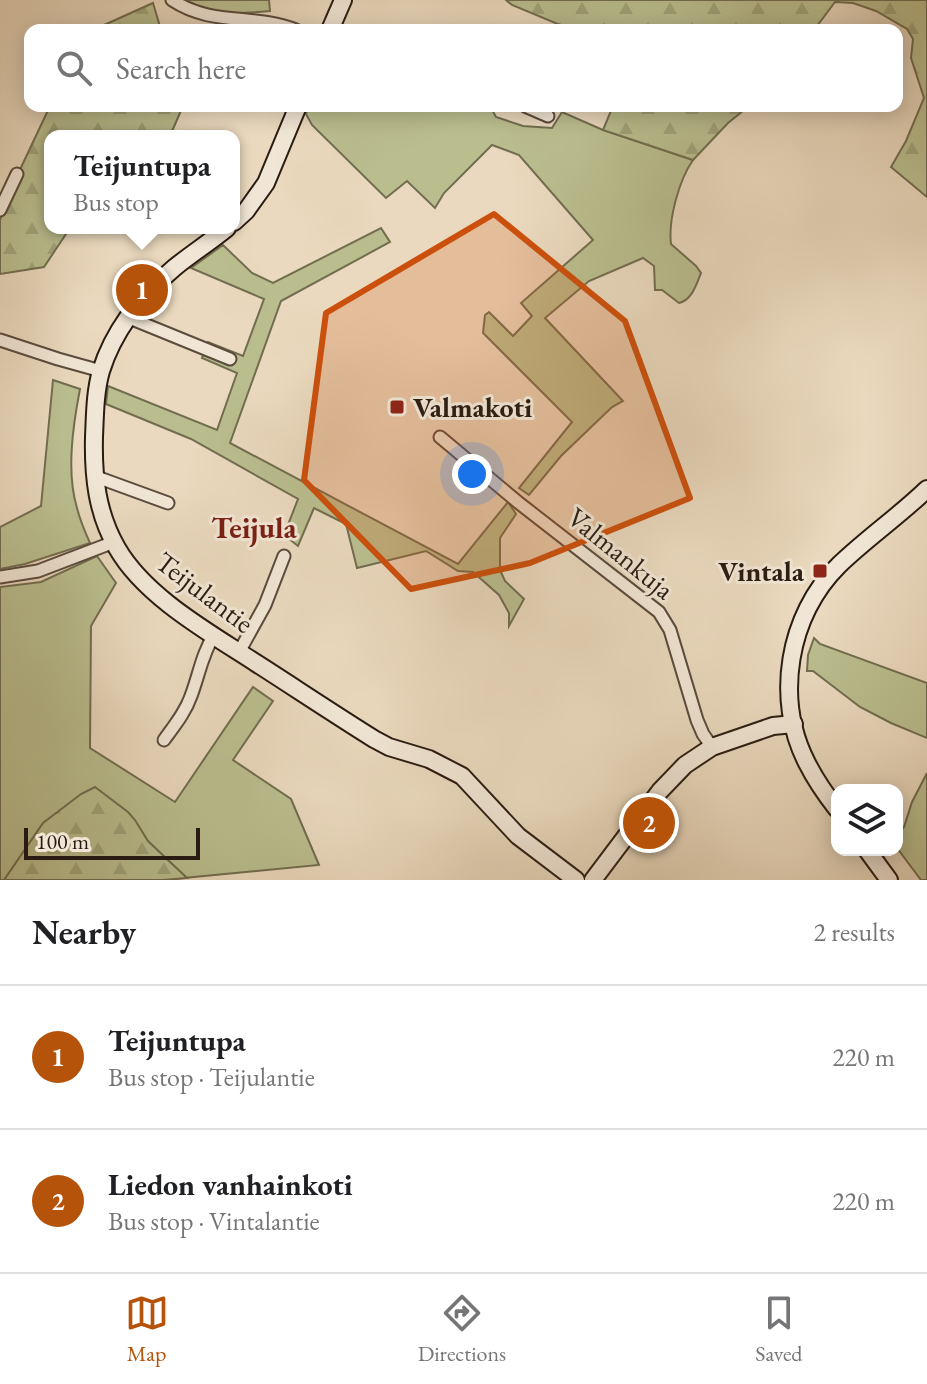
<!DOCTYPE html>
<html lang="en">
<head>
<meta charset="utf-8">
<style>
	:root { --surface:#fff; --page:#f2f2f2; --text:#202124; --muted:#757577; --line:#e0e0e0; --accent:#b45309 }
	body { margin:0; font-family:"EB Garamond",serif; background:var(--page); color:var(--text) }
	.controls { position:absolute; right:24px; bottom:24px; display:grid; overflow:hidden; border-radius:16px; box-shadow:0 4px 20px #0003 }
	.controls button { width:72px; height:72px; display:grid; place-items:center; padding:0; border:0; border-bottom:2px solid var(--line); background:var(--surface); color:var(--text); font:40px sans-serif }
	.scale { position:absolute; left:24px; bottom:20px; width:176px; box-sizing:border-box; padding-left:8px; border:4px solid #2a1c12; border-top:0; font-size:22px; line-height:28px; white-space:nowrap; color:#2a1c12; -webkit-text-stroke:6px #f1e6d5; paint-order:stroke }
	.you { position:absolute; left:472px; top:474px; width:28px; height:28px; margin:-20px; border:6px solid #fff; border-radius:50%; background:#1a73e8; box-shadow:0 0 0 12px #1a73e833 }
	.badge { display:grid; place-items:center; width:52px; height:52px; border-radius:50%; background:var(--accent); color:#fff; font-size:26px; font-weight:700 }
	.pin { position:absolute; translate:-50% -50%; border:4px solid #fff; box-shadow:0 2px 8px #0006 }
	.popup { position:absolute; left:44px; top:130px; width:196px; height:104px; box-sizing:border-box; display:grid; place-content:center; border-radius:16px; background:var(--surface); filter:drop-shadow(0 2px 6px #0005); font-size:26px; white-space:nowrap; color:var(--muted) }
	.popup b { font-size:30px; color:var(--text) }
	.popup::after { content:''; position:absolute; left:50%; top:100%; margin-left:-16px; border:16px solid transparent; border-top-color:var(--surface) }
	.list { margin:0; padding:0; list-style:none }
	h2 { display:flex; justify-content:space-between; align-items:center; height:104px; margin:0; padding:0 32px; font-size:34px }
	h2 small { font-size:26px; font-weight:400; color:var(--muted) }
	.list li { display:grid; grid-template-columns:52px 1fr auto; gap:24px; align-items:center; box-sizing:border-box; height:144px; padding:0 32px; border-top:2px solid var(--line) }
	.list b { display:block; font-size:30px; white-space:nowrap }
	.list p { margin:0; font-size:26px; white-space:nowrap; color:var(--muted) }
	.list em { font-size:26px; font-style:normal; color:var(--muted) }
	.icon { flex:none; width:44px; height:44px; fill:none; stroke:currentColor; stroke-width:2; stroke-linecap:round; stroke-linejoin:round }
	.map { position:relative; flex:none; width:927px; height:880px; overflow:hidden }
	.search { position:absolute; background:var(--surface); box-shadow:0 4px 20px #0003; left:24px; right:24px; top:24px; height:88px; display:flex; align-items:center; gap:20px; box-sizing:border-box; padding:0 28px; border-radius:16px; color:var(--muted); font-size:30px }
	.sheet { height:392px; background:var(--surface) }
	nav { display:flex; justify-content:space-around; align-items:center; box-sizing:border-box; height:112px; border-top:2px solid var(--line); background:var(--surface); font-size:22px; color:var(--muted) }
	nav a { display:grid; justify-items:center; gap:4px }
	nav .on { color:var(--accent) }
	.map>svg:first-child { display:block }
	.green { fill:#babe8f; stroke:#726d50; stroke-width:2 }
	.forest { fill:url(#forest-firs); stroke:#726d50; stroke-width:2 }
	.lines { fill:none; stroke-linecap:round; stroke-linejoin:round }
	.street-casing { stroke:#5a4b3d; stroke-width:15 }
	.secondary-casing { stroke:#2a1c12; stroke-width:20 }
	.street { stroke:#f1e6d5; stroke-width:11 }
	.secondary { stroke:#f1e6d5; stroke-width:16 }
	.marked { fill:#cc500d; fill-opacity:0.2; stroke:#cc500d; stroke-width:6; stroke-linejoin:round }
	.poi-dot { fill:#8f2418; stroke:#f1e6d5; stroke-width:3 }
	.labels { text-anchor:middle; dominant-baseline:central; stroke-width:6; stroke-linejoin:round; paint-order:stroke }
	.poi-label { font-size:28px; font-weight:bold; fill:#2a1c12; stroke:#f1e6d5; text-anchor:start }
	.street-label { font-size:28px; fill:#2a1c12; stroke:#f1e6d5 }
	.neighbourhood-label { font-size:30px; font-weight:bold; fill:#7a1f14; stroke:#f1e6d5 }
</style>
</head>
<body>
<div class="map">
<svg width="927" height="880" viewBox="0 0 927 880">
	<defs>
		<pattern id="forest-firs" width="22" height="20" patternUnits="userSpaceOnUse" patternTransform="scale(2)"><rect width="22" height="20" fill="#babe8f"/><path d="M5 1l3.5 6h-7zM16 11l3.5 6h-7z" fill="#a0a37a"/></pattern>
	</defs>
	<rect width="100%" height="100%" fill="#ead9be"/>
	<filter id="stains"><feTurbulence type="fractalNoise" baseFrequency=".0025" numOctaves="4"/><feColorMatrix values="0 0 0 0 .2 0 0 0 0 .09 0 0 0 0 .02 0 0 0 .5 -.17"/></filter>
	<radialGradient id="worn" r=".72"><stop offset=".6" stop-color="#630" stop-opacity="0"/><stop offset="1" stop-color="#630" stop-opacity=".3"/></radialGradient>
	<!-- green -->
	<g class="green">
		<path d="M185,0H269L270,11C238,14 215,16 185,0Z"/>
		<path d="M309,106H490L496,117L523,126L552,128L562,112L603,130L693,160C679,180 668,220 671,244L696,266L701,273C696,285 692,300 679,303L662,290H655L654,266L643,258L589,281L545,318L623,401L612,407L561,456L529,495L519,488L572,422L483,333L485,315L489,312L513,336L532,316L521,303L593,240L519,155L492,145L444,193L435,208L407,181L386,198L312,125L306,114Z"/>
		<path d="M381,228L390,242L281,301L230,443L458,564L508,502L516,514L500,538V570L505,581L524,599L509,626V613L499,595L473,572L458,571L426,551L357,568L346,524L314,508L298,546L284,535L298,499L191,439L106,404L108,386L217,430L237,373L202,358L208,342L243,356L264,299L191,268L223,245L252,273L273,283Z"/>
		<path d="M53,380L80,389C73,425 66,472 77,508C80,520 85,532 90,543L25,564L0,569V527L41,506Z"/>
		<path d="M97,556L116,583L91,626L90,748L175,802L253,687L273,701L233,760L291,799L319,865L163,880H0V587L41,582Z"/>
		<path d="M814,638L820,644L927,683V738L891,723L860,707L813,671H807L808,655Z"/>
		<path d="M927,773V880H921L897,848V836L904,827L912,802Z"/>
	</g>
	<!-- forest -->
	<g class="forest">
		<path d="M506,0H927V197L891,167L906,141L924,98L911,58L913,39L907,29L876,11L853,3L835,2L814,30H572L512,5Z"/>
		<path d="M153,3L161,30H93Z"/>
		<path d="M50,106H183L170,136H50V228H70L44,267L0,274V220L17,176Z"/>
		<path d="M613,106H749L728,123L693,160L603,130Z"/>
		<path d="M95,787L128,812L135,820L148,841L187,878L163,880H4L43,823L81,794Z"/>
	</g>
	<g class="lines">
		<!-- street casing -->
		<g class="street-casing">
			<g id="street">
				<path d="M172,0C213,27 253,13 296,30"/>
				<path d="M525,106L548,116"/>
				<path d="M0,210L17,174"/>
				<path d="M127,317L230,359"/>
				<path d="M0,340L58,359L101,371"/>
				<path d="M440,437L519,503L659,612L670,630L697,720L703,734L712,747"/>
				<path d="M94,476L168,503"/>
				<path d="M0,577L38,571L114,542"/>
				<path d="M239,652L265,605L284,556"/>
				<path d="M164,740C174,726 185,713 191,696C199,675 202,654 214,635"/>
			</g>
		</g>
		<!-- secondary casing -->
		<g class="secondary-casing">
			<g id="secondary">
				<path d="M330,30L343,0"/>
				<path d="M234,222L246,211L266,183L298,106"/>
				<path d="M227,228C210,242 191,254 174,268C141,296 114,329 101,371C95,392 95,415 94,437C93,477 97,513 117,548C145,597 210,633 256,663C295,688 334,714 374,739L389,747L429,759L462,776L518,836L576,880"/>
				<path d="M837,809C826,795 815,779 807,763C774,699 788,615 839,565C867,538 899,516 927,489"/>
				<path d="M867,850L889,880"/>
				<path d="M593,880L660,791L685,765L712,747L773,726L794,724"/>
			</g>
		</g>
		<!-- street -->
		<use href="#street" class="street"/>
		<!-- secondary -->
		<use href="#secondary" class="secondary"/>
	</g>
	<!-- marked area -->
	<path class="marked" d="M494,214L625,321L690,498L530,563L411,589L304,480L326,313Z"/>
	<!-- markers -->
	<g class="poi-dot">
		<rect x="389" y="399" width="16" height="16" rx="4"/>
		<rect x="812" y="563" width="16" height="16" rx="4"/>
	</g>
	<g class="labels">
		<!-- poi labels -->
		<g class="poi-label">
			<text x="413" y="407">Valmakoti</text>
			<text x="804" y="571" text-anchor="end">Vintala</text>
		</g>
		<!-- street labels -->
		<g class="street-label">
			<text transform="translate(621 553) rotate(39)">Valmankuja</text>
			<text transform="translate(205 592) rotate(37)">Teijulantie</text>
		</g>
		<!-- neighbourhood labels -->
		<g class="neighbourhood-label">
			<text x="254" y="527">Teijula</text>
		</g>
	</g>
	<rect width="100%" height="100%" filter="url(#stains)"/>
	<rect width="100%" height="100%" fill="url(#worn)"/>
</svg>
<div class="controls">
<button><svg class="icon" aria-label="layers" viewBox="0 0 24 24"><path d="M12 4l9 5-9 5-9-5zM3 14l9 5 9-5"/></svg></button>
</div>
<div class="scale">100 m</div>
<div class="you"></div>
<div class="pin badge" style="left:142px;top:290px">1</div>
<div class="popup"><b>Teijuntupa</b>Bus stop</div>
<div class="pin badge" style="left:649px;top:823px">2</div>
<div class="search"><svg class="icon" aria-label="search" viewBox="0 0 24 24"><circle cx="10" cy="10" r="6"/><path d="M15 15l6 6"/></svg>Search here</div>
</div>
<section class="sheet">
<h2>Nearby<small>2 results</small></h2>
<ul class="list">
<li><span class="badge">1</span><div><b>Teijuntupa</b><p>Bus stop · Teijulantie</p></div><em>220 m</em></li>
<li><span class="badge">2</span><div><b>Liedon vanhainkoti</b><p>Bus stop · Vintalantie</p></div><em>220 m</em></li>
</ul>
</section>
<nav>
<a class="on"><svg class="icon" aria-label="map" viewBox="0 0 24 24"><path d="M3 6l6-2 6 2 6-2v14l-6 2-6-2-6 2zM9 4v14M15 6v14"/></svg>Map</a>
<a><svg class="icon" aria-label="directions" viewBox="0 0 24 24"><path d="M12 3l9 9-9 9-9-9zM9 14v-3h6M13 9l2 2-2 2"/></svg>Directions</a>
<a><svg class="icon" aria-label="saved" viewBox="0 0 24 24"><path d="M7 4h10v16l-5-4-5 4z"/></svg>Saved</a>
</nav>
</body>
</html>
